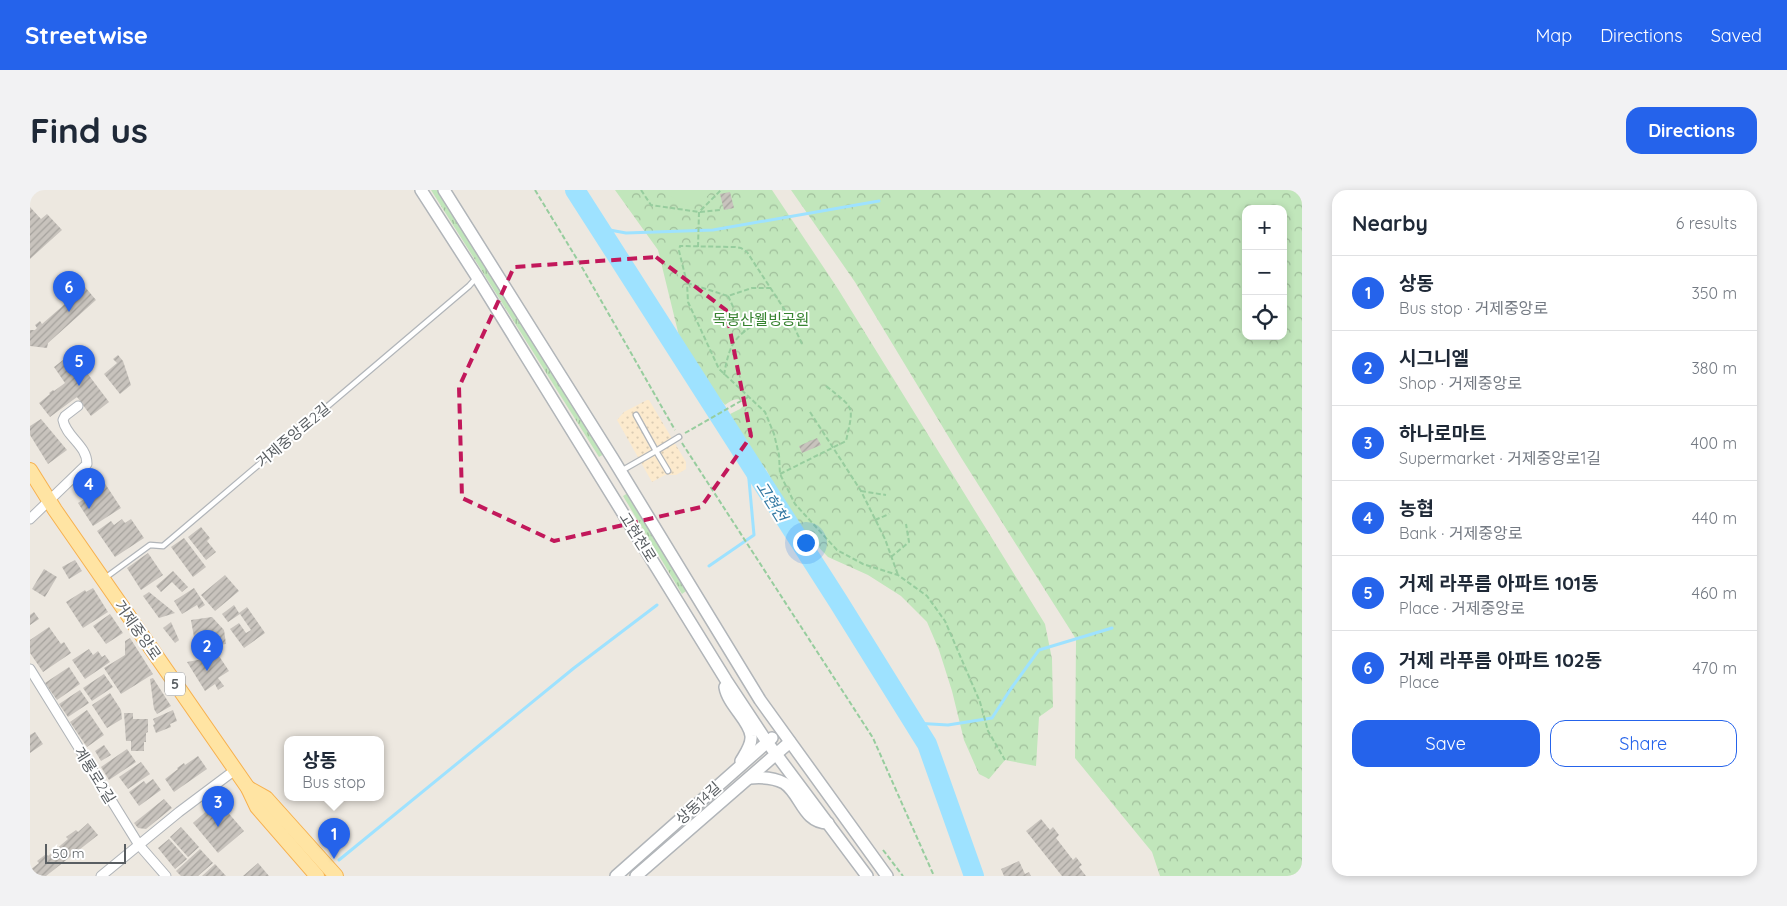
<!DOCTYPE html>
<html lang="en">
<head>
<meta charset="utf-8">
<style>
	:root { --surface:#fff; --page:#f2f2f3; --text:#1f2937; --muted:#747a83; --line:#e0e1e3; --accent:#2563eb }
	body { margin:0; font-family:Quicksand,"Noto Sans KR",sans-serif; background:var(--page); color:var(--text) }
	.controls { position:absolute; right:15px; top:15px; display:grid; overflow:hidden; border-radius:10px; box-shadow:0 2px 8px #0003 }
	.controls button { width:45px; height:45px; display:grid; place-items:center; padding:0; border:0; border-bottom:1px solid var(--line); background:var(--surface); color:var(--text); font:25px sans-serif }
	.scale { position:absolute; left:15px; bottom:12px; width:81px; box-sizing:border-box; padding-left:5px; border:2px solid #595e62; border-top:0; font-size:14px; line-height:18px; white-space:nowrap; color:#595e62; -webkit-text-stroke:4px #fff; paint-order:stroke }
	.you { position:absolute; left:775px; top:352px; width:18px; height:18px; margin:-12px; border:4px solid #fff; border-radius:50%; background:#1a73e8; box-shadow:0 0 0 8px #1a73e833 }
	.badge { display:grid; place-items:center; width:32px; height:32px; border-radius:50%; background:var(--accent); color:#fff; font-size:16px; font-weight:700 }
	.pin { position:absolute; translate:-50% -41px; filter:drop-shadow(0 1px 2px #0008) }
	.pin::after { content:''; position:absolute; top:26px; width:18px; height:15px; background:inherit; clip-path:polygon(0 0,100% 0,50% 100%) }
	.popup { position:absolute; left:254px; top:546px; width:100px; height:65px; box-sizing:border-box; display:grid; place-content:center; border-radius:10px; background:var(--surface); filter:drop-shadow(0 1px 4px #0005); font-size:16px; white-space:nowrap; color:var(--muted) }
	.popup b { font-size:19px; color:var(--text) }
	.popup::after { content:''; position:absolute; left:50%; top:100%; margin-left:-10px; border:10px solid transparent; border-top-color:var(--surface) }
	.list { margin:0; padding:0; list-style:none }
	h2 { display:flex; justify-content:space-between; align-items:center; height:65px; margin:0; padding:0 20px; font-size:21px }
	h2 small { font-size:16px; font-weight:400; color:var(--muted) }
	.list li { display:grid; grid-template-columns:32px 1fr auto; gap:15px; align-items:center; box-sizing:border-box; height:75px; padding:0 20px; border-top:1px solid var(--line) }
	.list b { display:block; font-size:19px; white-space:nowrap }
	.list p { margin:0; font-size:16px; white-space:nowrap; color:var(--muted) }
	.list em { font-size:16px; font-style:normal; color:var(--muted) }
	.actions { display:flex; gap:10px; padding:15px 20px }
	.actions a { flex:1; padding:11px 0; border:1px solid var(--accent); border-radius:15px; text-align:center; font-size:18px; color:var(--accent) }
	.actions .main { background:var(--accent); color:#fff }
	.icon { flex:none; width:28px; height:28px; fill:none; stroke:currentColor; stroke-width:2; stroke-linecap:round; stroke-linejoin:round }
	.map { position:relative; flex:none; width:1272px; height:686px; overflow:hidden; border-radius:15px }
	header { display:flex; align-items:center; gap:30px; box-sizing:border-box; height:70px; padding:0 25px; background:var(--accent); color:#fff }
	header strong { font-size:24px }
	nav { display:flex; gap:28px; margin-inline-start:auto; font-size:18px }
	.intro { display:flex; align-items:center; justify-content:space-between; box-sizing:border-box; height:120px; padding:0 30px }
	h1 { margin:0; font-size:35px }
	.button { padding:12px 22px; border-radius:15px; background:var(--accent); color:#fff; font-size:18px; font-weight:700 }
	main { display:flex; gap:30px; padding:0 30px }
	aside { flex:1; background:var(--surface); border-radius:15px; box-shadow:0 2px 8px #0003 }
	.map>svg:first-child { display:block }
	.grass { fill:url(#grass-tufts) }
	.forest { fill:url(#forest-crowns); fill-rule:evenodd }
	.sand { fill:url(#sand-dots) }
	.pitch { fill:#c1e6bb }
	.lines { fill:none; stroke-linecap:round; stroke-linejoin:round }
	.stream { stroke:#9ee2ff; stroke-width:3 }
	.river { stroke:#9ee2ff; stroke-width:20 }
	.building { fill:url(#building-hatch) }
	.service-casing { stroke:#b1b5b9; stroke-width:7 }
	.minor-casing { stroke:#b1b5b9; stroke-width:11 }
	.tertiary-casing { stroke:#b1b5b9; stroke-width:14 }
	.primary-casing { stroke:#f7b14f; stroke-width:16 }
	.path { stroke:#97cd9e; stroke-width:2; stroke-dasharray:5 2.5; stroke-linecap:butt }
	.service { stroke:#fff; stroke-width:4.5 }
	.minor { stroke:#fff; stroke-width:9 }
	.tertiary { stroke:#fff; stroke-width:11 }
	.primary { stroke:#ffe4a3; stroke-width:14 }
	.marked { fill:none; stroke:#c2185b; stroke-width:4; stroke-dasharray:10 6; stroke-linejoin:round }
	.labels { text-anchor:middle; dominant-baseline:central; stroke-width:4; stroke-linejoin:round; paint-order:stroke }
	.shield { fill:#fff; stroke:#8b8e91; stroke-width:1 }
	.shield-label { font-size:14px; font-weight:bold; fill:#595e62 }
	.park-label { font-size:15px; fill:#378330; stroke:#fff }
	.street-label { font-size:15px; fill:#595e62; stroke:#fff }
	.water-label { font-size:16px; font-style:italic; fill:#3379a3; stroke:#fff }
</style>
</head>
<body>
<header>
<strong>Streetwise</strong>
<nav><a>Map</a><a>Directions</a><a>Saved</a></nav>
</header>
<div class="intro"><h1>Find us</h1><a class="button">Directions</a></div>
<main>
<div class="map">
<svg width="1272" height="686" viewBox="0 0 1272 686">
	<defs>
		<pattern id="grass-tufts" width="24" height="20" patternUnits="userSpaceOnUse" patternTransform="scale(1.25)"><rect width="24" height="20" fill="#c1e6bb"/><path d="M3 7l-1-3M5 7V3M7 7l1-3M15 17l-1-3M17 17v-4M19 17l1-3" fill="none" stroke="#a0be9b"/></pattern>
		<pattern id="forest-crowns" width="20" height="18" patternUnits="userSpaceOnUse" patternTransform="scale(1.25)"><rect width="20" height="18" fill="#c1e6bb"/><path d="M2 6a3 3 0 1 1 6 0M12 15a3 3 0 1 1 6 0" fill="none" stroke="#a0be9b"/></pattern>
		<pattern id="sand-dots" width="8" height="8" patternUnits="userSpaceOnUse" patternTransform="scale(1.25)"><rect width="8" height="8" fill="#fceacd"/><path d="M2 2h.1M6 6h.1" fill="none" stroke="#dacbb3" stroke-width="1.8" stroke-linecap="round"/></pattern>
		<pattern id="building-hatch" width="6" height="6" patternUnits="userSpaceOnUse" patternTransform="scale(1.25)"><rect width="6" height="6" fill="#c8c3bd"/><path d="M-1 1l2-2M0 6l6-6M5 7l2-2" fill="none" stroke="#a5a29d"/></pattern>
	</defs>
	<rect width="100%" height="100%" fill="#ede8e0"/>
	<!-- grass -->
	<g class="grass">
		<path d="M401,0H407L574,264L569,267Z"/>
		<path d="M598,303L656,401L652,404L593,306Z"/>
	</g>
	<!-- forest -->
	<g class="forest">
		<path d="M585,0H742L808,99L1015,434L1022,469L1023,517L1009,527L1006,576L975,570L959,589L949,584L934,550L922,501L909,460L897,432L871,406L838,385L798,367L771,339L751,309L736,279L723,270L700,224L710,219L713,216L712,211C706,207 701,211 695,215L667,181L650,150L628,60Z"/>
		<path d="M761,0H1272V686H1130L1122,662L1045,568L1046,449L932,269L825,92ZM1216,19H1253V146H1216Z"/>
	</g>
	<!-- sand -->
	<path class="sand" d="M617,210H619L656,272V279L646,285H635L622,292L587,230L594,222Z"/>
	<!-- pitch -->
	<path class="pitch" d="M623,0H683C668,16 661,22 642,7C639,4 629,2 623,0Z"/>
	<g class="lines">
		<!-- stream -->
		<g class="stream">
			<path d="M569,38L596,43L683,40L849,11"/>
			<path d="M679,376L724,345L717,268"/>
			<path d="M884,533L918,535L962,528L980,500L1009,460L1082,438"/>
			<path d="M309,670L544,478L627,415"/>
		</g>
		<!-- river -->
		<path class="river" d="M545,0L808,411L897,554L944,686"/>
	</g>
	<!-- building -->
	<g class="building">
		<path d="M700,2L704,18L694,20L690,4Z"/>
		<path d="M0,17L11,29L17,24L32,40L0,69Z"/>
		<path d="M55,97L66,110L18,153L17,158L0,156V140H5L7,138L5,135L10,131L12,134L36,113L33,110L41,104L44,106Z"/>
		<path d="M42,163L79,212L61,226L47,207L20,227L9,213L20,204L19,203L23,200L24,201L35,193L24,177Z"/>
		<path d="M88,165L93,171L101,195L90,204L74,184L87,173L83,169Z"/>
		<path d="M11,229L37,260L18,274L0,245V236Z"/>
		<path d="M787,248L791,255L772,263L769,256Z"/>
		<path d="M72,289L91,318L63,336L48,313L67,301L63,295Z"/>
		<path d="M92,329L95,333L101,329L114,348L85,367L67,341L81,331L84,335Z"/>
		<path d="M171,337L180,348L177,351L186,362L176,370L158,347Z"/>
		<path d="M154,348L176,377L163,387L141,357Z"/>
		<path d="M118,363L133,385L111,400L97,378Z"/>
		<path d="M45,370L52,381L39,389L32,377Z"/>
		<path d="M14,379L27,387L15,407L2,399Z"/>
		<path d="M143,381L158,397L152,402L142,392L131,402L126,396Z"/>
		<path d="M195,385L209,401L185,421L171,405Z"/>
		<path d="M63,398L78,422L53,438L36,412L55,400L56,402Z"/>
		<path d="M164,398L175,415L169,419L167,415L152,424L144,411Z"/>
		<path d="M119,402L145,423L129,428L113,406Z"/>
		<path d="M204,415L209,423L217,417L235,443L214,458L200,439L209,433L216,443L221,440L210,424L198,432L192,424Z"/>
		<path d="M4,422L9,429L0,435V425Z"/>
		<path d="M80,424L93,443L76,454L63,436Z"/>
		<path d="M182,427L194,440L196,454L166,459L161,430Z"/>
		<path d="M141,432L149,450L145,453L133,438Z"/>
		<path d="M19,437L31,454L34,452L41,463L13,482L0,463V450Z"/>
		<path d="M100,448L123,484L91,504L74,478L95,465V451Z"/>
		<path d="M59,459L63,465L68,461L72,467L75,465L80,472L55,489L42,470Z"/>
		<path d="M189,466L199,481L188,488L194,496L188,500L185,494L175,501L157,472Z"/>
		<path d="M39,477L50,494L27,510L15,493Z"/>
		<path d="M74,484L83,497L62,511L53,498Z"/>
		<path d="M123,488L141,516L127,524L124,519L120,489Z"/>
		<path d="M50,500L59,513L38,527L29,514Z"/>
		<path d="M80,503L91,520L92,529L77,538L62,515Z"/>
		<path d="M57,520L74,545L57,557L40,532Z"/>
		<path d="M143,520L147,531L140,534L141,537L126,543L123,535L125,534L123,529Z"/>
		<path d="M94,523H103V529H118V542L116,543V552H114V561H101V551H96Z"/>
		<path d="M5,542L13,554L0,563V545Z"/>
		<path d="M74,555L81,565L71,571L65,561Z"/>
		<path d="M97,559L106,572L79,590L71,577Z"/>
		<path d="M168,566L177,579L144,602L135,589L148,579L147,578L154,573L155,575Z"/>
		<path d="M111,572L120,584L98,599L89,587Z"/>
		<path d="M123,589L131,600L109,616L99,602L114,591L116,594Z"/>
		<path d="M134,609L142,618L116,639L108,638L104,633Z"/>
		<path d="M188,611L214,641L188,663L163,633Z"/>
		<path d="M1011,629L1020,640L1023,637L1029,645L1026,648L1043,670L1046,667L1052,675L1049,677L1056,686H1032L996,641Z"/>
		<path d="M58,633L68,645L16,686H0V680L9,673L7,671L16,664L18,666L38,649L36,647L46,640L48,642Z"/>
		<path d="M151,637L169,657L158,667L140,647Z"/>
		<path d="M139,649L157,669L145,679L128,658Z"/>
		<path d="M170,659L183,673L168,686H151L146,681Z"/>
		<path d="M989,671L995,684L999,682L1001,686H974L971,679Z"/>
		<path d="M228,673L239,686H213Z"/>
		<path d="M185,674L196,686H172Z"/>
	</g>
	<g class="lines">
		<!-- service casing -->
		<g class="service-casing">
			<g id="service">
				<path d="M591,281L626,261L606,225"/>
				<path d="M638,281L626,261L649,247"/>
				<path d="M75,388L120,355L133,356L439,96L446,88"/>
			</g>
		</g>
		<!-- minor casing -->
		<g class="minor-casing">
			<g id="minor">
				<path d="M0,329L57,274C57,255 36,247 33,230L35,226L48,216"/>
				<path d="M0,479L109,655L136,686"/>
				<path d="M71,686L149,622L205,580"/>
			</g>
		</g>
		<!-- tertiary casing -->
		<g class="tertiary-casing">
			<g id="tertiary">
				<path d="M391,0L447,87L696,490L737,552L837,686"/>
				<path d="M414,0L583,269L730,510L857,686"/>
				<path d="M695,497C698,515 720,531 721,546C722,555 715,564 711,571"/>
				<path d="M720,588C731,587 743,587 754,593C771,604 773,633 798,633"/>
				<path d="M586,686L742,548"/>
				<path d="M606,686L760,552"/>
			</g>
		</g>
		<!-- primary casing -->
		<g class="primary-casing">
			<g id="primary">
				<path d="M0,280L25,320L218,598L227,617L287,686"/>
				<path d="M218,598L236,608L306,686"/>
			</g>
		</g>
		<!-- path -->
		<g class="path">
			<path d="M505,0L553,79L645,240"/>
			<path d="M611,0L621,15L669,22L690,20"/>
			<path d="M668,57L669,22L691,0"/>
			<path d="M657,93L698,106L722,98H741"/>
			<path d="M698,106L715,142"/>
			<path d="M772,154L760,128L717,62L711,58L705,57L650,56L649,61L657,93L658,112L689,179L735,222L744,244L749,265L750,284L765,314L807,360L833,374L868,385L897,406L915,431L950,512L958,541L975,570"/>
			<path d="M694,185C696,174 698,163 703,154C715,135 739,127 760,128"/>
			<path d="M780,222L831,301L855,349L868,385"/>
			<path d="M655,243L718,207"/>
			<path d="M652,253L843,548L904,686"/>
			<path d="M750,284L816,251C824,215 825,219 796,196"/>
			<path d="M831,301L856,305"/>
			<path d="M845,330L859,324"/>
			<path d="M861,367L879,352L876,334"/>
			<path d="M853,660L873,686"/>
		</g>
		<!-- service -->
		<use href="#service" class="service"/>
		<!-- minor -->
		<use href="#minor" class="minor"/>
		<!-- tertiary -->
		<use href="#tertiary" class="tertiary"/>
		<!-- primary -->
		<use href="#primary" class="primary"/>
	</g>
	<!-- marked area -->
	<path class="marked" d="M626,67L696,120L721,246L671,317L524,351L432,308L429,197L484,77Z"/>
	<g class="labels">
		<!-- shield labels -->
		<rect class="shield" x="135" y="482.5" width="20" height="23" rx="4"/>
		<g class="shield-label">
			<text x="145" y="494">5</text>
		</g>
		<!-- park labels -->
		<g class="park-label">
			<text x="731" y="129">독봉산웰빙공원</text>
		</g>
		<!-- street labels -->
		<g class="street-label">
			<text transform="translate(263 245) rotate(-40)">거제중앙로2길</text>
			<text transform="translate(608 347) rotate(58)">고현천로</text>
			<text transform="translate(108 440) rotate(55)">거제중앙로</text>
			<text transform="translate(65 585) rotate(58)">계룡로2길</text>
			<text transform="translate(668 613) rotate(-42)">상동14길</text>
		</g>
		<!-- water labels -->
		<g class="water-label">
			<text transform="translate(742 311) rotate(58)">고현천</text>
		</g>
	</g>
</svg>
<div class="controls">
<button>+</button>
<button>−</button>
<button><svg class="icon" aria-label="locate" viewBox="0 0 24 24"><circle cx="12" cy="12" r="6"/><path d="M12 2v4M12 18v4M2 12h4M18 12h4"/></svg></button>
</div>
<div class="scale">50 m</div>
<div class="you"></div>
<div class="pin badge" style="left:304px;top:669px">1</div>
<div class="popup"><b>상동</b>Bus stop</div>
<div class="pin badge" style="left:177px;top:481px">2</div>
<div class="pin badge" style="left:188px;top:637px">3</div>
<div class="pin badge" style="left:59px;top:319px">4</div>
<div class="pin badge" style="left:49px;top:196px">5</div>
<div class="pin badge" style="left:39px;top:122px">6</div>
</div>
<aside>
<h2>Nearby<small>6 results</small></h2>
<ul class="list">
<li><span class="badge">1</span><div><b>상동</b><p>Bus stop · 거제중앙로</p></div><em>350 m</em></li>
<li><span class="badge">2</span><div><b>시그니엘</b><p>Shop · 거제중앙로</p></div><em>380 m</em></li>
<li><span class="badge">3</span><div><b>하나로마트</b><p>Supermarket · 거제중앙로1길</p></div><em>400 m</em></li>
<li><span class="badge">4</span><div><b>농협</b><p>Bank · 거제중앙로</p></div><em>440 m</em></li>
<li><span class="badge">5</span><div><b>거제 라푸름 아파트 101동</b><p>Place · 거제중앙로</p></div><em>460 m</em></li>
<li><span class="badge">6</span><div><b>거제 라푸름 아파트 102동</b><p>Place</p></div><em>470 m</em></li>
</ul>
<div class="actions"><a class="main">Save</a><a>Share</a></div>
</aside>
</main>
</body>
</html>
